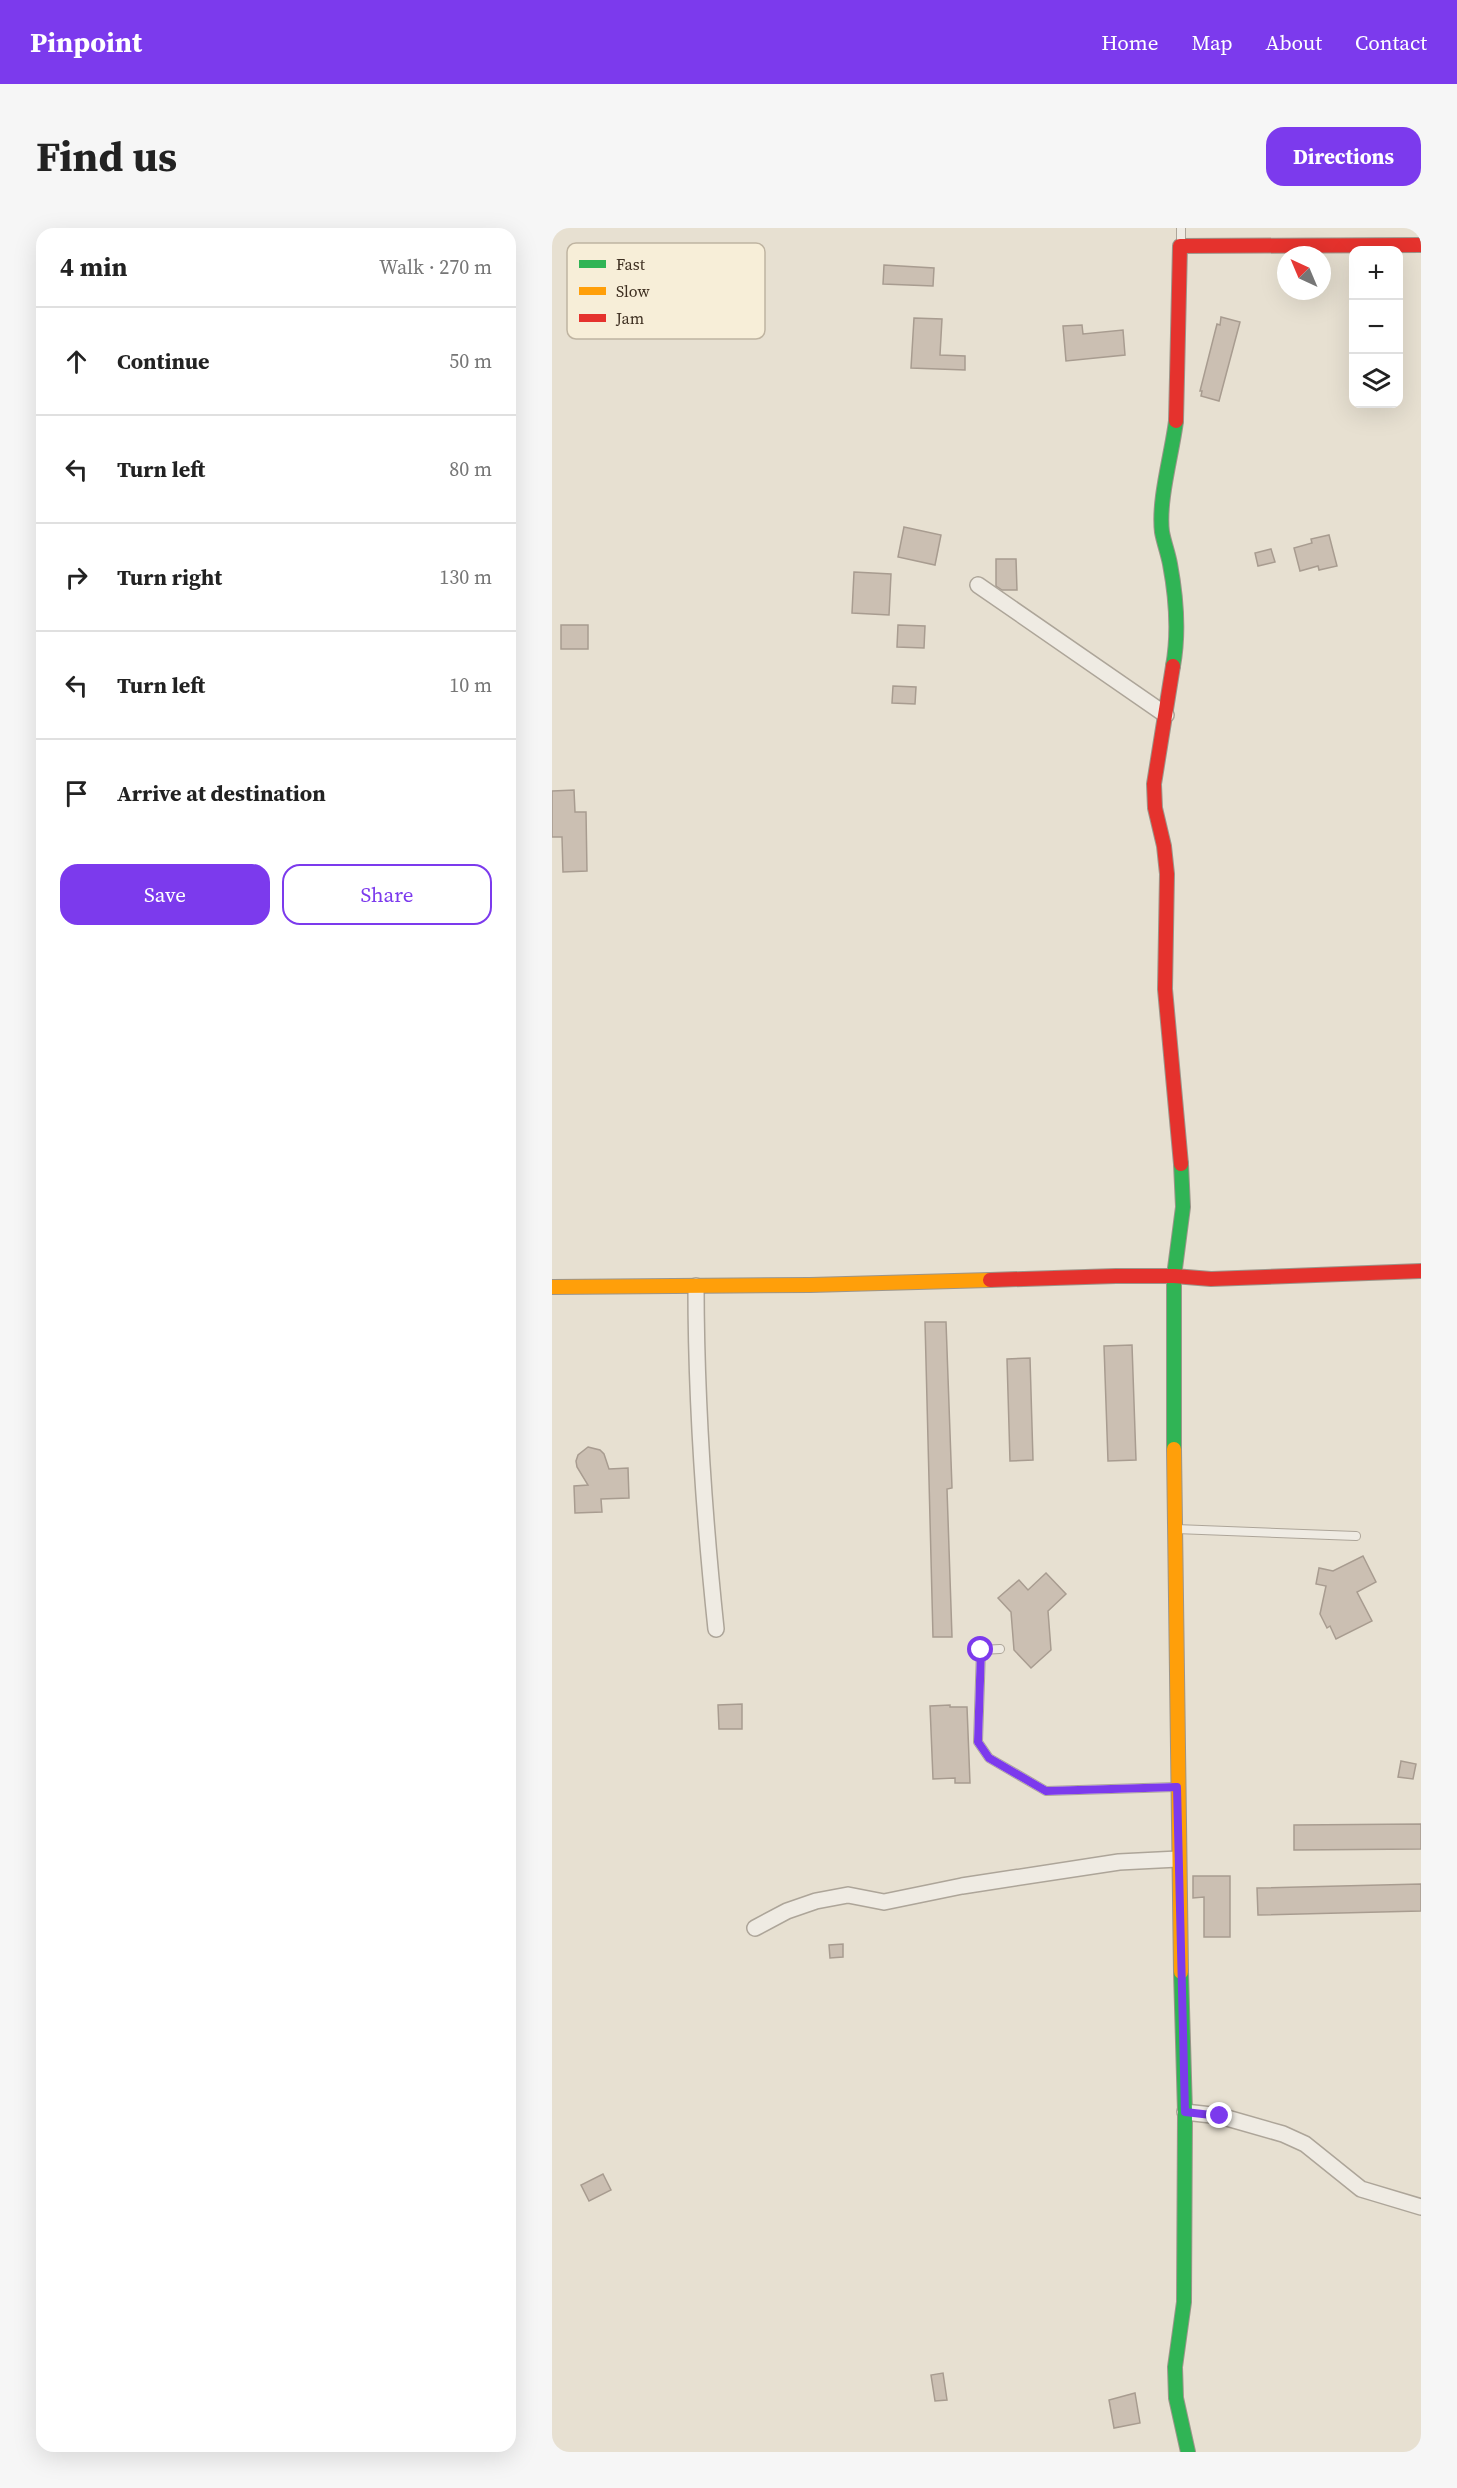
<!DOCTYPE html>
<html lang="en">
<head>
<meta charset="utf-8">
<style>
	:root { --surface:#fff; --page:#f6f6f6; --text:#222; --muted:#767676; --line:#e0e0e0; --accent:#7c3aed }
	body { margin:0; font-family:"Source Serif 4",serif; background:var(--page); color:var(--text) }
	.controls { position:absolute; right:18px; top:18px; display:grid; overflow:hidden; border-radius:12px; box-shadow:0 6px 24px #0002 }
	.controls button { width:54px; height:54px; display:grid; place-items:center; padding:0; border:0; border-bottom:2px solid var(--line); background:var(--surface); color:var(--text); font:30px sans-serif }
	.compass { position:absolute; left:725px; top:18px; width:54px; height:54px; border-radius:50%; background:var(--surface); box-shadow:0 6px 24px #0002; rotate:316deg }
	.stop { position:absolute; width:18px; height:18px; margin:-14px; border:4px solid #7c3aed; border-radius:50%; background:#fff }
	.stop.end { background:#7c3aed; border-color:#fff; box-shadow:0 2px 6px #0008 }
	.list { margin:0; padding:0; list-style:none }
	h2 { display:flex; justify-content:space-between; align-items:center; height:78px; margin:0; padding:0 24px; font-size:26px }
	h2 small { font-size:20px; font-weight:400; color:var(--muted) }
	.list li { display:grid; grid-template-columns:39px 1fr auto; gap:18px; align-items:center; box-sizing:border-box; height:108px; padding:0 24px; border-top:2px solid var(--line) }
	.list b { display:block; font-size:22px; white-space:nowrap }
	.list em { font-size:20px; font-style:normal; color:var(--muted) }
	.actions { display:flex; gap:12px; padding:18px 24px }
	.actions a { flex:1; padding:14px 0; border:2px solid var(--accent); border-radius:18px; text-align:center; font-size:21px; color:var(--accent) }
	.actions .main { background:var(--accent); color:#fff }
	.icon { flex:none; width:33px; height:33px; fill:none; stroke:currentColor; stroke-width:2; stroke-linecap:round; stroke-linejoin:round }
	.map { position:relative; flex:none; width:869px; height:2224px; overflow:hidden; border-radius:18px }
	header { display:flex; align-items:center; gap:36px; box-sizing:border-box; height:84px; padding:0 30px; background:var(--accent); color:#fff }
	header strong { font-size:28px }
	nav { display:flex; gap:33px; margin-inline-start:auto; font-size:21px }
	.intro { display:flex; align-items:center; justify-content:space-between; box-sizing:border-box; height:144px; padding:0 36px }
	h1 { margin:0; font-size:42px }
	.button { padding:15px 27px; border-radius:18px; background:var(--accent); color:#fff; font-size:21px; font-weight:700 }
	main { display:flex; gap:36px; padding:0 36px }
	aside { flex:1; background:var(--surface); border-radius:18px; box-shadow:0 6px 24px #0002 }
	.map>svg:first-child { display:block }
	.building { fill:#cbbfb2; stroke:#a89c90; stroke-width:1.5 }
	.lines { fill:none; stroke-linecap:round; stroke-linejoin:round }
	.lane-casing { stroke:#ada599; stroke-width:10 }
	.street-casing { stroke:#ada599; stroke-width:18 }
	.fast-casing { stroke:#9c958a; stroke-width:16 }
	.slow-casing { stroke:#9c958a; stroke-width:16 }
	.jam-casing { stroke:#9c958a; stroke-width:16 }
	.lane { stroke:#efebe3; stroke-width:8 }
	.street { stroke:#efebe3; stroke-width:15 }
	.fast { stroke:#30b455; stroke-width:14 }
	.slow { stroke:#ff9f0a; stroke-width:14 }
	.jam { stroke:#e5322d; stroke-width:14 }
	.route { stroke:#7c3aed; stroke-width:8 }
	.key { fill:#f7eed8; stroke:#bfb4a1; stroke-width:1.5 }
	.key-label { font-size:16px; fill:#3d2e20 }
</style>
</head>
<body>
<header>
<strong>Pinpoint</strong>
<nav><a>Home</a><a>Map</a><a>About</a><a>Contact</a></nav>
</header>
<div class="intro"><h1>Find us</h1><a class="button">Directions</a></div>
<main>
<aside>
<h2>4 min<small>Walk · 270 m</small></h2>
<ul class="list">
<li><svg class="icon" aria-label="ahead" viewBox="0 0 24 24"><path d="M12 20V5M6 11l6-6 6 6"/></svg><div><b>Continue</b></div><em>50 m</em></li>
<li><svg class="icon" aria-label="left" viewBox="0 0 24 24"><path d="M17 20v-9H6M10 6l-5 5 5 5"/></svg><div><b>Turn left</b></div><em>80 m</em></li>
<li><svg class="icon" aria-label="right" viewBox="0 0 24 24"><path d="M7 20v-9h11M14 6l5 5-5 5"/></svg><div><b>Turn right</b></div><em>130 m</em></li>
<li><svg class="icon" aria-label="left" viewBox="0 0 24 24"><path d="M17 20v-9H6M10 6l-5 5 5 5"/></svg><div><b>Turn left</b></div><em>10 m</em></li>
<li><svg class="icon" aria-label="arrive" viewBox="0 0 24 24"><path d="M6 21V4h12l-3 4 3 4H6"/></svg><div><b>Arrive at destination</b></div></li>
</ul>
<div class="actions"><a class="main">Save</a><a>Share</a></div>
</aside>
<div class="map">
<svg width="869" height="2224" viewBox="0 0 869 2224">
	<rect width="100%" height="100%" fill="#e7e0d1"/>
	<!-- building -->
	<g class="building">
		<path d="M332,37L382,40L381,58L331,56Z"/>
		<path d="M669,89L688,94L667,173L649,168L650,163H648L665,96L668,97Z"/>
		<path d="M362,90L390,91L388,127L413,128V142L359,140Z"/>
		<path d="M530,97L531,106L571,102L573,127L514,133L511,98Z"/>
		<path d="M352,299L389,307L383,337L346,329Z"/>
		<path d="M777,307L785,338L767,342L766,338L748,343L742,320L760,315L759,311Z"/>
		<path d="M719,321L723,334L706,338L703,325Z"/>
		<path d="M444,331H464L465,362H450L444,358Z"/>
		<path d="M302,344L339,346L337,387L300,385Z"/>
		<rect x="9" y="397" width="27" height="24"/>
		<path d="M346,397L373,398L372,420L345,419Z"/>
		<path d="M341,458L364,459L363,476L340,475Z"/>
		<path d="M22,562L23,584H34L35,643L11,644L10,609H0V563Z"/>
		<path d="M373,1094H394L400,1260L395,1261L400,1409H381Z"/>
		<path d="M580,1117L584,1232L556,1233L552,1118Z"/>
		<path d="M478,1130L481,1232L458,1233L455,1131Z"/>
		<path d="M36,1219L48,1222L52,1226L57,1241L76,1240L77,1270L49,1271L50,1284L23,1285L22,1258L36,1257L25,1239L24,1233L26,1227Z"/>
		<path d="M811,1328L824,1354L805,1364L820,1393L784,1411L778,1398L775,1400L768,1386L774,1358L764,1356L767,1340L781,1343Z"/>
		<path d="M494,1345L514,1366L496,1383L499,1422L479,1440L462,1422L459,1384L446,1370L467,1352L476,1362Z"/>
		<path d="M190,1476V1501H167L166,1477Z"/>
		<path d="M398,1477V1479H415L418,1555H403V1550L381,1551L378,1478Z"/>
		<path d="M849,1533L864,1536L861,1551L846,1549Z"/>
		<path d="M869,1596V1621L742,1622V1597Z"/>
		<path d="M641,1648H678V1709H652V1669L641,1670Z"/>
		<path d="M869,1656V1683L706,1687L705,1660Z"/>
		<path d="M291,1716V1729L278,1730L277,1717Z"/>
		<path d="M51,1946L59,1962L37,1973L29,1957Z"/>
		<path d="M391,2145L395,2172L383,2173L379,2147Z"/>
		<path d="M583,2165L588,2195L562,2200L557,2172Z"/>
	</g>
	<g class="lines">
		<!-- lane casing -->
		<g class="lane-casing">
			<g id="lane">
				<path d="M629,17V0"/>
				<path d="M624,1301L804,1308"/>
				<path d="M448,1421L429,1422L426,1514L437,1530L494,1563L624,1559"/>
			</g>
		</g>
		<!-- street casing -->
		<g class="street-casing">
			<g id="street">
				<path d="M426,357L614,487"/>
				<path d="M144,1058C144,1173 152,1287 164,1401"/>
				<path d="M203,1700L235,1683L264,1673L296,1667L332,1674L410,1658L567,1634L626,1631"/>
				<path d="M633,1884L668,1888L731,1906L753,1916L809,1961L869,1979"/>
			</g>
		</g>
		<!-- fast casing -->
		<g class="fast-casing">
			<g id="fast">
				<path d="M621,438C627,405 624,368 618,336C616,325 612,315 610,304C606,272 620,226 624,193"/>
				<path d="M622,1221V1048L631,979L629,936"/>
				<path d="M629,1744L633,1884L632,2074L623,2139L624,2170L636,2224"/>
			</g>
		</g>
		<!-- slow casing -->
		<g class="slow-casing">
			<g id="slow">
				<path d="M0,1059L258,1057L438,1052"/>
				<path d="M622,1221L629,1744"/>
			</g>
		</g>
		<!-- jam casing -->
		<g class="jam-casing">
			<g id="jam">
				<path d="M624,193L628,18L869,17"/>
				<path d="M621,438L602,556L603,580L612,618L615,646L613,761L629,936"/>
				<path d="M438,1052L564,1048H622L659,1051L869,1043"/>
			</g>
		</g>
		<!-- lane -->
		<use href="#lane" class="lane"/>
		<!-- street -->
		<use href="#street" class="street"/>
		<!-- fast -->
		<use href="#fast" class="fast"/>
		<!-- slow -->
		<use href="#slow" class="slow"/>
		<!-- jam -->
		<use href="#jam" class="jam"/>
	</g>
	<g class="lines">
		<!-- route -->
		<path class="route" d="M429,1422L426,1514L437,1530L494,1563L625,1559L633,1884L668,1888"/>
	</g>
	<!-- legend -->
	<rect x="15" y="15" width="198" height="96" rx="9" class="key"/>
	<rect x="27" y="32" width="27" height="8" fill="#30b455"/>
	<rect x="27" y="59" width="27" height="8" fill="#ff9f0a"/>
	<rect x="27" y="86" width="27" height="8" fill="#e5322d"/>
	<g class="key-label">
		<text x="64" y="42">Fast</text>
		<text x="64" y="69">Slow</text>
		<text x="64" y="96">Jam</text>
	</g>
</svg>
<div class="controls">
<button>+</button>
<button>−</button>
<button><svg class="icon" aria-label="layers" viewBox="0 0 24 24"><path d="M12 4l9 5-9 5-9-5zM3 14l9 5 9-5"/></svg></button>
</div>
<svg class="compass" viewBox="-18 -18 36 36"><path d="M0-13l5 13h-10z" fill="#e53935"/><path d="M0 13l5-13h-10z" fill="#767676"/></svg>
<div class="stop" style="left:429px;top:1422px"></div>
<div class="stop end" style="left:668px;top:1888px"></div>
</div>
</main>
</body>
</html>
